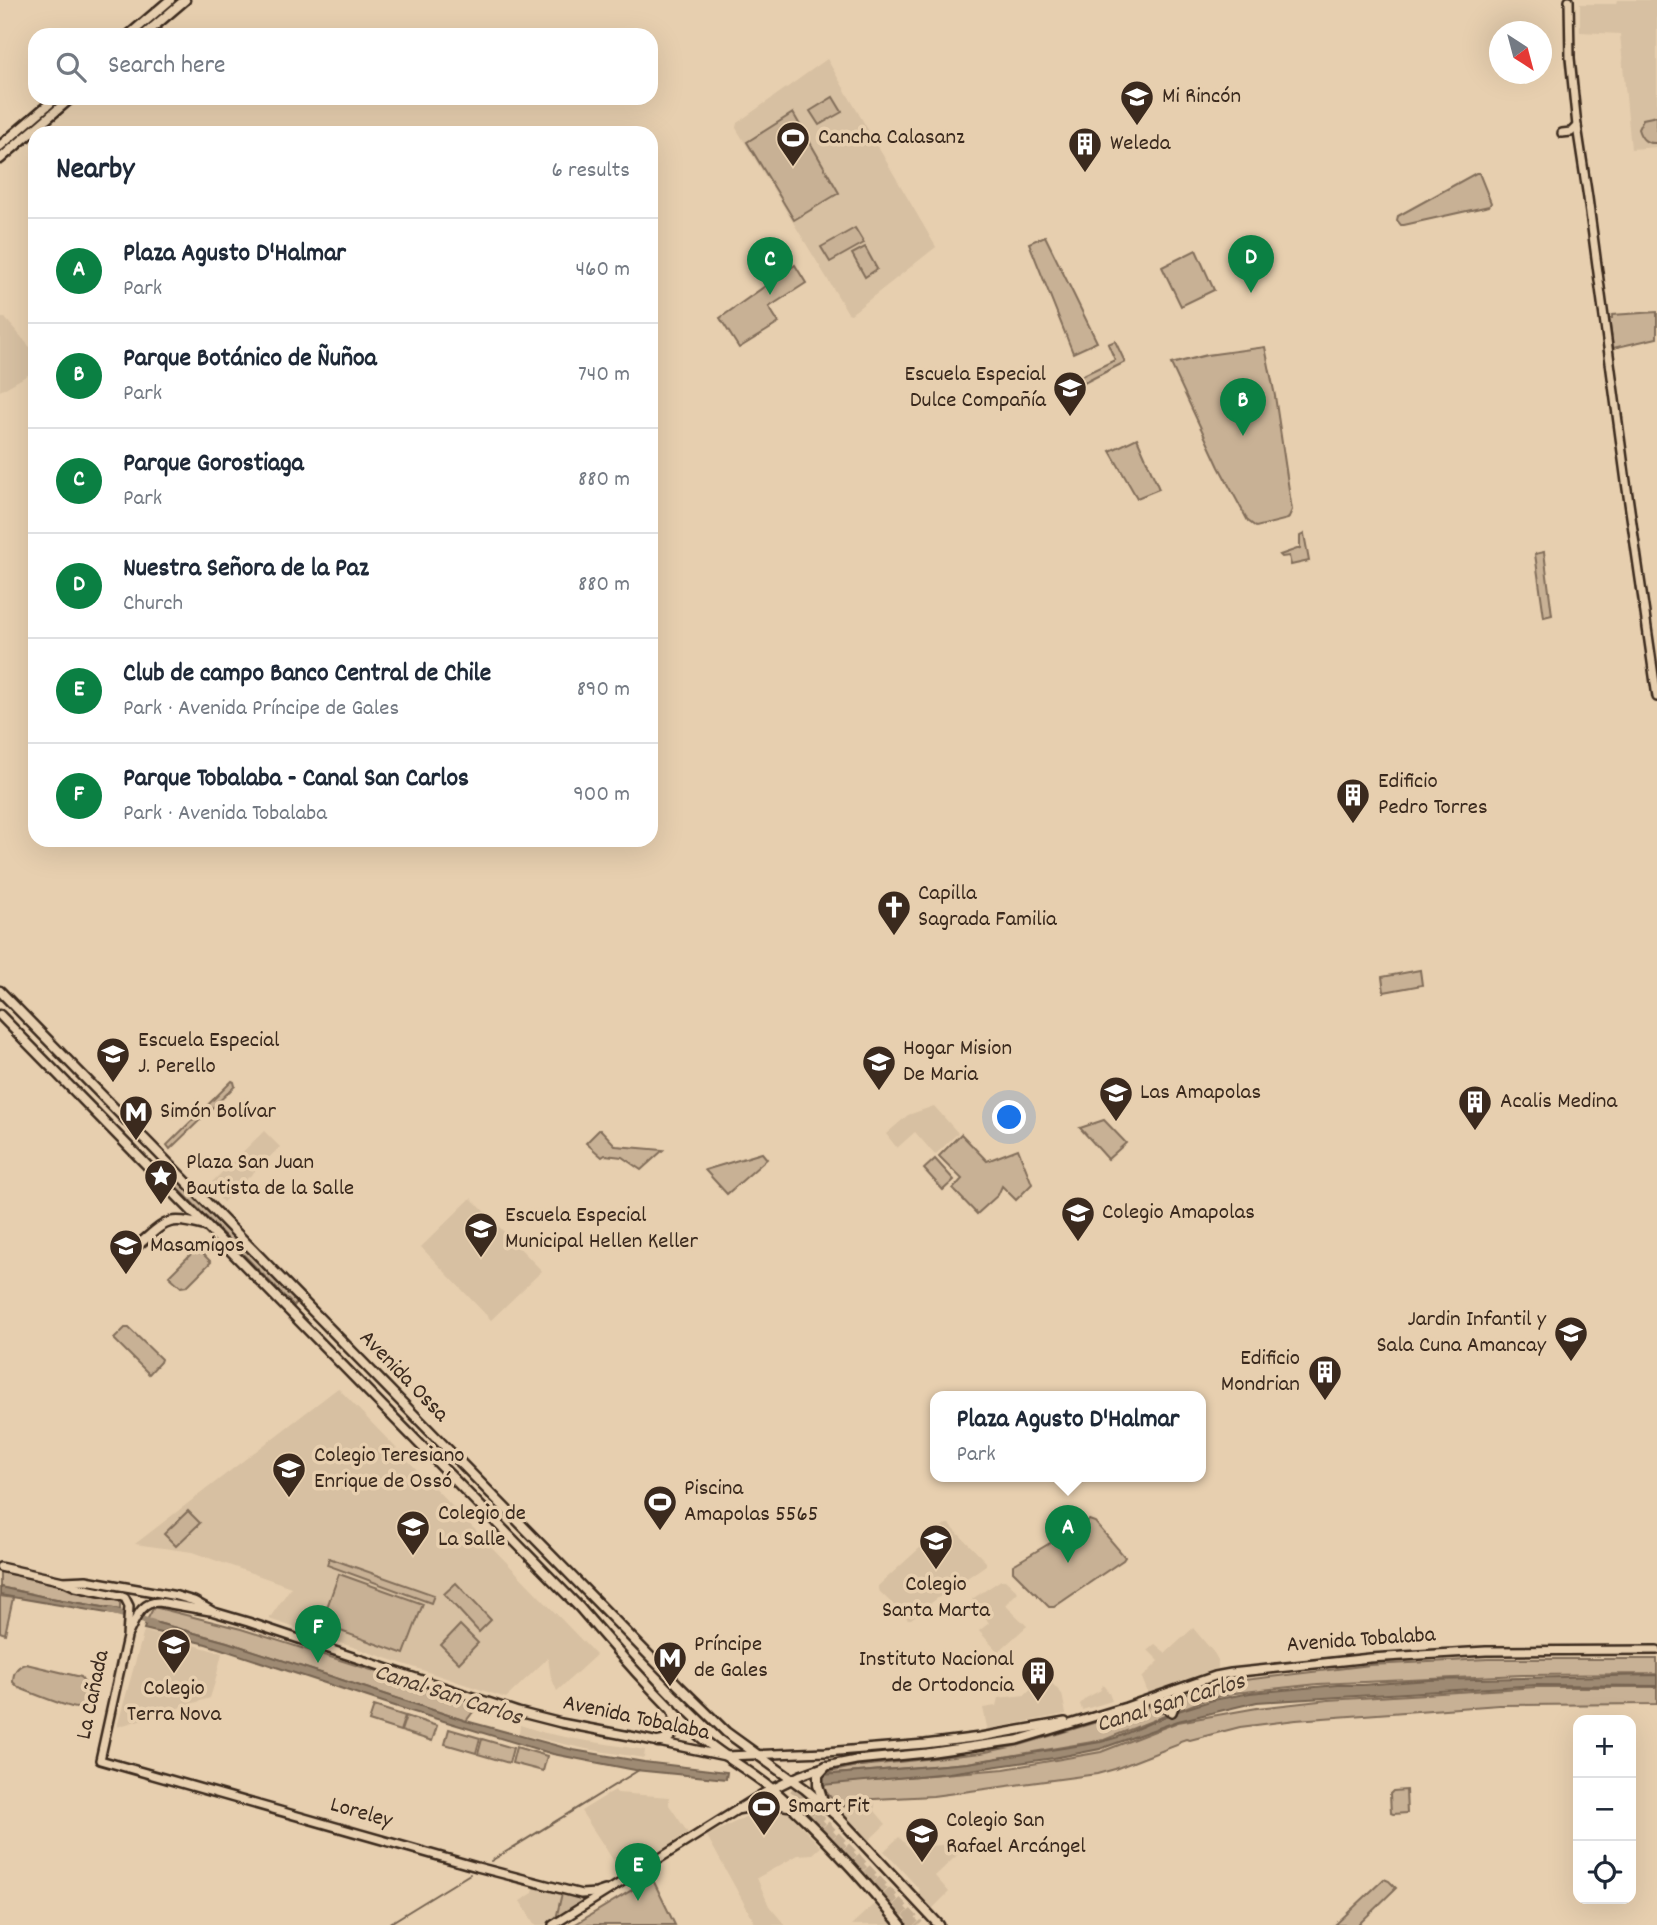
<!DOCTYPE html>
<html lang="en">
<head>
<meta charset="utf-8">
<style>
	:root { --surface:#fff; --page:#f2f2f3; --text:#1f2937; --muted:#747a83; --line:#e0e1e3; --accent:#0b8043 }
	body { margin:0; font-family:Dekko,sans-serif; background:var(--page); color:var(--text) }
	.controls { position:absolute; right:21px; bottom:21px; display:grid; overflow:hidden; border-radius:14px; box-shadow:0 7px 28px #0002 }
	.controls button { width:63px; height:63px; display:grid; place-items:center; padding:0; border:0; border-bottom:2px solid var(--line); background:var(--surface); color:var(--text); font:35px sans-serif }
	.compass { position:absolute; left:1489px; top:21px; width:63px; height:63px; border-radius:50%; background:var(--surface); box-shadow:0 7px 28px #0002; rotate:144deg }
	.you { position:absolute; left:1010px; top:1118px; width:24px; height:24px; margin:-18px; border:5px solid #fff; border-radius:50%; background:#1a73e8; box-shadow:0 0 0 10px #1a73e833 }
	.badge { display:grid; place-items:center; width:46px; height:46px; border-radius:50%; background:var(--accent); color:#fff; font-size:23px; font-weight:700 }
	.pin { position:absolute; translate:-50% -58px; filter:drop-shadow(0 2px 4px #0008) }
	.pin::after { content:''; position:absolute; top:37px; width:24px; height:21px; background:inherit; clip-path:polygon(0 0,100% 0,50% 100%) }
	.popup { position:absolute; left:930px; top:1391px; width:276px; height:91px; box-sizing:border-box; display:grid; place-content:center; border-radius:14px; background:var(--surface); filter:drop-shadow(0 2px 5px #0005); font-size:23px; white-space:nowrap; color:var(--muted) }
	.popup b { font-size:26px; color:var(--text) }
	.popup::after { content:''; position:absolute; left:50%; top:100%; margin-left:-14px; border:14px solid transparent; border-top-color:var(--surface) }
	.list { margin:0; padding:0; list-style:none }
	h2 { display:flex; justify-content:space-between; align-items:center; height:91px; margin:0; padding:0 28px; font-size:30px }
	h2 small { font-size:23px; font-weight:400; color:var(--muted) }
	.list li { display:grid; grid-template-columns:46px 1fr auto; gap:21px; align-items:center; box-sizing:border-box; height:105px; padding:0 28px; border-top:2px solid var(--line) }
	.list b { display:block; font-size:26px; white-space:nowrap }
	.list p { margin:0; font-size:23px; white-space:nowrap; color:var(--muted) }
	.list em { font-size:23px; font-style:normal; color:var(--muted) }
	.icon { flex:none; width:38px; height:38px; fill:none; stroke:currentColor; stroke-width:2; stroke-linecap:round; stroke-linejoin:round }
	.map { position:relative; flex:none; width:1657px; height:1925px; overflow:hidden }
	.search { position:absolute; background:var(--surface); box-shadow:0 7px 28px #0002; left:28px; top:28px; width:630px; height:77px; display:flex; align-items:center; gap:18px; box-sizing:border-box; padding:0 24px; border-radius:21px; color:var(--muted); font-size:26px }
	.panel { position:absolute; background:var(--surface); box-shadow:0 7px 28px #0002; left:28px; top:126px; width:630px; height:721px; border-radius:21px }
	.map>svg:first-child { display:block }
	.built { fill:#d7c0a2 }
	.green { fill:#c8b195; stroke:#826e5a; stroke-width:2 }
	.water { fill:#9e8a73; stroke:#766451; stroke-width:2 }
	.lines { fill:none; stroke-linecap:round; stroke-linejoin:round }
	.stream { stroke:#766451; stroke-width:2 }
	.canal { stroke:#9e8a73; stroke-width:7 }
	.motorway-tunnel { stroke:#c5ae92; stroke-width:10; stroke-dasharray:10 5; stroke-linecap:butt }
	.secondary-casing { stroke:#3b2a1e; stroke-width:12 }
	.primary-casing { stroke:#3b2a1e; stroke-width:13 }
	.secondary { stroke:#e7cfaf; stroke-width:7 }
	.primary { stroke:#e7cfaf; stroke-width:8 }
	.labels { text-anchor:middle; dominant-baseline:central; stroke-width:7; stroke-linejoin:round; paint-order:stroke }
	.poi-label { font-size:23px; fill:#3b2a1e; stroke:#e7cfaf; text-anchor:start }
	.street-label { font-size:23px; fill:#3b2a1e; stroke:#e7cfaf }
	.water-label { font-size:24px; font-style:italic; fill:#4f3d2f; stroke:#e7cfaf }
</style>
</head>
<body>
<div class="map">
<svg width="1657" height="1925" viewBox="0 0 1657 1925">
	<rect width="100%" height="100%" fill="#e7cfaf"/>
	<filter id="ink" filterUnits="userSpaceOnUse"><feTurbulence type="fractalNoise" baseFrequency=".0143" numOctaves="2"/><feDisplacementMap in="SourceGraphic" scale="14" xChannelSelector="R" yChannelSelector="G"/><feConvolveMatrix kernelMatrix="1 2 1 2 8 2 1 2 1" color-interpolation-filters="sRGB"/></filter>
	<g filter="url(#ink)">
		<!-- built -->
		<g class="built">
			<path d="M1617,0H1657V147L1631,149L1620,34L1580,32V4H1616Z"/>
			<path d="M827,59L936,247L851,314L848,313L736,128L737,123Z"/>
			<path d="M0,318H5L35,353V371L0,391Z"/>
			<path d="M934,1106L958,1133L935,1155L915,1132L897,1148L886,1134L908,1115Z"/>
			<path d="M264,1131L280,1147L223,1202L208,1186Z"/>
			<path d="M471,1198L542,1271L491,1320L421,1247Z"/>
			<path d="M338,1388L596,1655L557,1691L551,1677L548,1658L506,1698L269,1619L291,1587L192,1552L135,1544Z"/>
			<path d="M946,1524H949L986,1562V1565L935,1600L911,1619H908L878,1590V1586Z"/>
			<path d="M1001,1580H1005L1018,1592L1005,1605L1027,1626L998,1652L979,1631L989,1623L972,1599Z"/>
			<path d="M1193,1628L1214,1653L1218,1660V1668L1148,1693L1142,1678L1159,1661L1148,1650L1155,1644L1166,1653Z"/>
			<path d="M144,1631L222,1653L215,1682L210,1698L117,1727Z"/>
			<path d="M1045,1676L1062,1694L1066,1714L988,1729L987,1727L983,1708L996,1706L998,1698L1025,1695Z"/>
			<path d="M1103,1685L1109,1693L1112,1701L1082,1710L1080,1704L1086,1698L1101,1690L1100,1688Z"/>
			<path d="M520,1725L545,1733L581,1740L645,1750L644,1758L586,1749L519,1734Z"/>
			<path d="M615,1790L617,1793L669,1797V1805L688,1833L623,1875L581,1811Z"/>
			<path d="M875,1803V1811L886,1824L868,1841L846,1818L845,1812L849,1807L855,1804Z"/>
			<path d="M769,1808H779L789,1813L821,1847L813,1854L798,1855L757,1878L769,1906L785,1925H756L707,1836L753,1813Z"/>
			<path d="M899,1837L911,1850L914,1847L970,1843L935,1876L949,1892L933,1908L928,1907L916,1895L920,1890L884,1851Z"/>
			<path d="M534,1886L562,1893L556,1919L546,1925H535L520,1901L533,1893Z"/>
			<path d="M873,1905L878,1906L894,1925H851Z"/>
		</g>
		<!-- green -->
		<g class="green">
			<path d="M833,97L842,112L819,125L810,111Z"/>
			<path d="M793,113L839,193L794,220L747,142Z"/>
			<path d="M1657,116V143C1646,144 1641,139 1638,129L1643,119Z"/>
			<path d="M1476,173H1479L1491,203L1489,206L1404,225H1401L1397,220L1398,216Z"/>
			<path d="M855,228L864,243L830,262L821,247Z"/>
			<path d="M1045,236L1097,342L1073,353L1029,243Z"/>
			<path d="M865,247L877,269L865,277L852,254Z"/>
			<path d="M1196,250L1214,290L1181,306L1162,267Z"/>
			<path d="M795,265L806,283L769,307L779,323L739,348L720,318Z"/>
			<path d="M1657,312V338L1613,348L1609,318H1612V315Z"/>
			<path d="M1115,341L1125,362L1080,385L1077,378L1115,360L1108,344Z"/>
			<path d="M1265,347L1275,396L1292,510L1288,519L1256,527L1248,521L1219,467L1171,364L1207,355Z"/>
			<path d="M1137,438L1159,489L1137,498L1110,451Z"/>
			<path d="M1304,534L1309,561L1291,565L1289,556L1282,557L1280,555L1300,548V536Z"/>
			<path d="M1544,552L1552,615L1544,617L1535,554Z"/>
			<path d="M1420,970L1422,985L1384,992L1382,977Z"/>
			<path d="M232,1081L234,1082L235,1086L170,1149L167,1145Z"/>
			<path d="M1104,1120L1126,1143L1108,1159L1080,1128Z"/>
			<path d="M599,1130H601L616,1146L663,1150L641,1170L622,1157L605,1155L602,1157L586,1143Z"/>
			<path d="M961,1134L987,1161L1018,1149L1032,1184L1016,1200L1002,1186L998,1195L977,1214L953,1189L962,1179L939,1156Z"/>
			<path d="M762,1153L767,1159L727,1194L705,1170Z"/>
			<path d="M935,1159L954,1180L943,1190L924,1169Z"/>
			<path d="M168,1170L297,1302L294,1306L164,1174Z"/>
			<path d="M197,1248L211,1262L187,1286L181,1287L169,1276Z"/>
			<path d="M125,1328H129L161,1359L160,1362L149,1374L114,1339Z"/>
			<path d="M188,1511L200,1523L176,1546L164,1534Z"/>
			<path d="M1089,1520L1095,1522L1125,1557L1123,1560L1054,1607H1049L1013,1571V1565Z"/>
			<path d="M329,1558L434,1595L431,1603L327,1565Z"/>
			<path d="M0,1572L54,1583L89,1595L120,1601V1610L45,1597L0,1587Z"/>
			<path d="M339,1574L423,1604L404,1654L321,1624Z"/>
			<path d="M456,1583L491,1620L479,1632L444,1594Z"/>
			<path d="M0,1596L13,1598L5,1634L0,1632Z"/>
			<path d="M154,1607L241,1629L479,1704L466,1721L227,1642L147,1620Z"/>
			<path d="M460,1625L478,1643L459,1663L441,1645Z"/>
			<path d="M1488,1659H1657V1674L1522,1675L1318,1684L1235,1693L1207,1699L1104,1740L968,1763L823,1775V1784L1004,1769L1101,1752L1178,1722L1257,1708L1328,1700L1536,1687H1657V1704L1499,1705L1296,1720L1240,1727L1190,1740L1186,1739L1180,1741L1177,1745L1115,1769L1097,1774L933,1796L855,1800L841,1808L822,1788V1774L852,1767L981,1753L1020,1745L1150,1706L1165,1710L1176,1706L1182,1695L1236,1681L1370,1665Z"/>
			<path d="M26,1664L81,1677L90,1691C90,1698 87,1706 78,1708C70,1709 30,1692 19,1688L13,1682C13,1673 17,1666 26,1664Z"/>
			<path d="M374,1706L405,1716L400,1731L369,1721Z"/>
			<path d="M406,1716L437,1726L432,1741L401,1731Z"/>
			<path d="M449,1729L480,1738L476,1753L445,1744Z"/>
			<path d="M482,1739L513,1748L509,1763L478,1754Z"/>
			<path d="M516,1747L547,1756L543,1771L512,1763Z"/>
			<path d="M1406,1790L1407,1813L1393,1814L1391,1813L1390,1794L1393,1791Z"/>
			<path d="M652,1878L675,1925H574Z"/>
			<path d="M1384,1879L1389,1881L1396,1888L1358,1925H1335Z"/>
			<path d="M562,1893L578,1898H591L556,1919Z"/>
		</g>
		<!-- water -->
		<g class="water">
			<path d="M0,1587L45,1597L120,1610L118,1615L0,1595Z"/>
			<path d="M147,1620L227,1642L466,1721L573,1750L644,1762L727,1772L726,1779L635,1770L553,1754L404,1709L206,1644L144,1629Z"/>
			<path d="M1657,1675V1686L1537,1685L1257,1702L1178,1721L1100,1749L1054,1758L949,1773L823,1785V1775L968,1763L1101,1742L1118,1737L1175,1712L1213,1700L1250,1693L1337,1685H1362L1429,1680Z"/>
		</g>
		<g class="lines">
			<!-- stream -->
			<g class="stream">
				<path d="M491,1861L639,1770"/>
				<path d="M387,1925L470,1874"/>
			</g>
			<!-- canal -->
			<path class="canal" d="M111,1611L153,1623"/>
			<!-- motorway-tunnel -->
			<path class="motorway-tunnel" d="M915,1925L793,1796L795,1793L919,1925"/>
			<!-- secondary casing -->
			<g class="secondary-casing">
				<g id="secondary">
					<path d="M1569,0L1570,58L1577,126L1588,198L1626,482L1657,697"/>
					<path d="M1562,133L1571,132L1577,126"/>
					<path d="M0,1567L63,1581L86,1580L177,1596L194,1601L214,1612L248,1622L518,1712L561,1723L635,1737L725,1756L826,1752L925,1744L980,1737L1065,1722"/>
					<path d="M63,1581L76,1587L120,1596L125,1598L129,1606L127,1637L100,1760L477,1867L581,1894L596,1893L605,1890"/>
					<path d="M128,1634C136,1619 140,1602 159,1602L210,1611"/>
					<path d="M1150,1699L1172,1712L1181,1689"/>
					<path d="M553,1925L764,1793L801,1775L826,1766L856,1760L927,1753L1017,1740L1126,1707L1215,1676L1231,1673L1370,1658L1486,1651L1657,1650"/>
				</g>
			</g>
			<!-- primary casing -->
			<g class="primary-casing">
				<g id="primary">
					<path d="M129,35L170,0"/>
					<path d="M144,35L185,0"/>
					<path d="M0,146L56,98"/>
					<path d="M0,159L71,98"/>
					<path d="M0,991L679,1686L726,1732L805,1789L839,1818L939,1925"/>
					<path d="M0,1015L580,1608C617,1651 654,1694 696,1733C721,1756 752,1771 777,1793C822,1833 863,1879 901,1925"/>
					<path d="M137,1246C166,1222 166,1215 205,1226"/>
					<path d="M658,1742C677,1739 677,1725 672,1709"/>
					<path d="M823,1801L818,1785V1775L826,1766"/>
					<path d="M739,1809L770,1803L788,1806"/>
				</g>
			</g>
			<!-- secondary -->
			<use href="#secondary" class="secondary"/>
			<!-- primary -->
			<use href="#primary" class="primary"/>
		</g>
	</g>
	<!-- icons -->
	<defs>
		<g id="school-pin" transform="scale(1.75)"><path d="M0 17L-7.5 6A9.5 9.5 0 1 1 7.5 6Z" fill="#3b2a1e" stroke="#e7cfaf"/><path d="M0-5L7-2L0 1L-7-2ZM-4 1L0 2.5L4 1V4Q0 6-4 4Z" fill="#fff"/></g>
		<g id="stadium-pin" transform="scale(1.75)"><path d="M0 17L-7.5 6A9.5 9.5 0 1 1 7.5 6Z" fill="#3b2a1e" stroke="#e7cfaf"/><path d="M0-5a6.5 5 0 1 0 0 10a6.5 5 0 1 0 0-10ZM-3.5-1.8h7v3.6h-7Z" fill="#fff"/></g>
		<g id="building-pin" transform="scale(1.75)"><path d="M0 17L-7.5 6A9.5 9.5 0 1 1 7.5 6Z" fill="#3b2a1e" stroke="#e7cfaf"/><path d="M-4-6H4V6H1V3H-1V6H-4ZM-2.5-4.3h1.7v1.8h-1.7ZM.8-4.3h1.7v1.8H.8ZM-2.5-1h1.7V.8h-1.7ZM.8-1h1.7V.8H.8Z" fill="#fff"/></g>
		<g id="church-pin" transform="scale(1.75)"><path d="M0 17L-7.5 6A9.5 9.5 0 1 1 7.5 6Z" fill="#3b2a1e" stroke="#e7cfaf"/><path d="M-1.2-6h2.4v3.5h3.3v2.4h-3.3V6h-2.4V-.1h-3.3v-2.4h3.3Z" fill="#fff"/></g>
		<g id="metro-pin" transform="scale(1.75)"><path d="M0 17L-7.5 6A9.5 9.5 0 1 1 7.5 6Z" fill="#3b2a1e" stroke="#e7cfaf"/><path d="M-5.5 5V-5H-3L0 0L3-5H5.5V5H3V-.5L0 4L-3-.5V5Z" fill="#fff"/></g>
		<g id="sight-pin" transform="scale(1.75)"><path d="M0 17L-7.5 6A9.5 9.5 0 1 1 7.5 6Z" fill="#3b2a1e" stroke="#e7cfaf"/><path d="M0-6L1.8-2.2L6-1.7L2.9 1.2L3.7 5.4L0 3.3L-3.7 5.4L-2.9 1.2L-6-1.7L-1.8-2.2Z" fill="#fff"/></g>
	</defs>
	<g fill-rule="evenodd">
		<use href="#school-pin" x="1137" y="97"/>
		<use href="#stadium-pin" x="793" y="138"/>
		<use href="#building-pin" x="1085" y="144"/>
		<use href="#school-pin" x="1070" y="388"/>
		<use href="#building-pin" x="1353" y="795"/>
		<use href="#church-pin" x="894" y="907"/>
		<use href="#school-pin" x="113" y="1054"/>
		<use href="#school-pin" x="879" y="1062"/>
		<use href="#school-pin" x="1116" y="1093"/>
		<use href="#building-pin" x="1475" y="1102"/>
		<use href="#metro-pin" x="136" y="1112"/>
		<use href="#sight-pin" x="161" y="1176"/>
		<use href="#school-pin" x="1078" y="1213"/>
		<use href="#school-pin" x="481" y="1229"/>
		<use href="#school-pin" x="126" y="1246"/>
		<use href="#school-pin" x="1571" y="1333"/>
		<use href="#building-pin" x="1325" y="1372"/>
		<use href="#school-pin" x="289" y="1469"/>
		<use href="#stadium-pin" x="660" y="1502"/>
		<use href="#school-pin" x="413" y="1527"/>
		<use href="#school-pin" x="936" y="1541"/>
		<use href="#school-pin" x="174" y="1645"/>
		<use href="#metro-pin" x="670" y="1658"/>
		<use href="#building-pin" x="1038" y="1673"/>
		<use href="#stadium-pin" x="764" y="1807"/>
		<use href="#school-pin" x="922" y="1834"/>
	</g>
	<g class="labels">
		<!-- poi labels -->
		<g class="poi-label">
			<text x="1162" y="97">Mi Rincón</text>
			<text x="818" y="138">Cancha Calasanz</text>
			<text x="1110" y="144">Weleda</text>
			<text x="1046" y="375" text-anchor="end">Escuela Especial<tspan x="1046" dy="26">Dulce Compañía</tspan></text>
			<text x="1378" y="782">Edificio<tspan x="1378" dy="26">Pedro Torres</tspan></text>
			<text x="918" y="894">Capilla<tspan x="918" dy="26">Sagrada Familia</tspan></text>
			<text x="138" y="1041">Escuela Especial<tspan x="138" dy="26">J. Perello</tspan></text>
			<text x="903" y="1049">Hogar Mision<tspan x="903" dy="26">De Maria</tspan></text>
			<text x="1140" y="1093">Las Amapolas</text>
			<text x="1500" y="1102">Acalis Medina</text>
			<text x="160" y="1112">Simón Bolívar</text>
			<text x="186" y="1163">Plaza San Juan<tspan x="186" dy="26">Bautista de la Salle</tspan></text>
			<text x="1102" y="1213">Colegio Amapolas</text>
			<text x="505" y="1216">Escuela Especial<tspan x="505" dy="26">Municipal Hellen Keller</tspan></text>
			<text x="150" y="1246">Masamigos</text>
			<text x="1546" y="1320" text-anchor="end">Jardin Infantil y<tspan x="1546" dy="26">Sala Cuna Amancay</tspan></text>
			<text x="1300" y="1359" text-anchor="end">Edificio<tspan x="1300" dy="26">Mondrian</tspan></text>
			<text x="314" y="1456">Colegio Teresiano<tspan x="314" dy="26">Enrique de Ossó</tspan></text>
			<text x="684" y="1489">Piscina<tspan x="684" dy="26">Amapolas 5565</tspan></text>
			<text x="438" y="1514">Colegio de<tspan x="438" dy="26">La Salle</tspan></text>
			<text x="936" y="1585" text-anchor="middle">Colegio<tspan x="936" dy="26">Santa Marta</tspan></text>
			<text x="694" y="1645">Príncipe<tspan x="694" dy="26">de Gales</tspan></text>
			<text x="1014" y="1660" text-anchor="end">Instituto Nacional<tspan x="1014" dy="26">de Ortodoncia</tspan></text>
			<text x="174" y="1689" text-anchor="middle">Colegio<tspan x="174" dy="26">Terra Nova</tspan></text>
			<text x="788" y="1807">Smart Fit</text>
			<text x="946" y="1821">Colegio San<tspan x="946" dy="26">Rafael Arcángel</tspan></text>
		</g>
		<!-- street labels -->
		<g class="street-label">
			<text transform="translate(403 1377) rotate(46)">Avenida Ossa</text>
			<text transform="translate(1361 1641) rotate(-4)">Avenida Tobalaba</text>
			<text transform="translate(94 1695) rotate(-78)">La Cañada</text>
			<text transform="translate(636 1719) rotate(12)">Avenida Tobalaba</text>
			<text transform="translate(361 1814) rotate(16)">Loreley</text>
		</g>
		<!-- water labels -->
		<g class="water-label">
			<text transform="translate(448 1696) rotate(18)">Canal San Carlos</text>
			<text transform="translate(1171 1704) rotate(-17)">Canal San Carlos</text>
		</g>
	</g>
</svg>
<div class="controls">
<button>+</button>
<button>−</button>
<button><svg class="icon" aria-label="locate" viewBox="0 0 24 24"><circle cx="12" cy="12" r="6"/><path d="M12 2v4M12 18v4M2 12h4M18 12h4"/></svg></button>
</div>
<svg class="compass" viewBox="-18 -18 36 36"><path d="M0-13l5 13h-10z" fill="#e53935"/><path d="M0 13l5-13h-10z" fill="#747a83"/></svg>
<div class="you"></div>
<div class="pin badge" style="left:1068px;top:1563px">A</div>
<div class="popup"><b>Plaza Agusto D'Halmar</b>Park</div>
<div class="pin badge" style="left:1243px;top:436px">B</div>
<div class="pin badge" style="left:770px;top:295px">C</div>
<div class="pin badge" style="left:1251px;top:293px">D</div>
<div class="pin badge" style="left:638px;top:1901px">E</div>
<div class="pin badge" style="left:318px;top:1663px">F</div>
<div class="search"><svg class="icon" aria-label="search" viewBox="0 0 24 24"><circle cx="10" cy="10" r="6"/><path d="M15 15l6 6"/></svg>Search here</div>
<section class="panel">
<h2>Nearby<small>6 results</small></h2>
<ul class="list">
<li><span class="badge">A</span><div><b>Plaza Agusto D'Halmar</b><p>Park</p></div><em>460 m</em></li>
<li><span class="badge">B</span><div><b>Parque Botánico de Ñuñoa</b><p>Park</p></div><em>740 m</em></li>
<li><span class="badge">C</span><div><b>Parque Gorostiaga</b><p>Park</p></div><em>880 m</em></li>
<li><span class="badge">D</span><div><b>Nuestra Señora de la Paz</b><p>Church</p></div><em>880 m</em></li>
<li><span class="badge">E</span><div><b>Club de campo Banco Central de Chile</b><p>Park · Avenida Príncipe de Gales</p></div><em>890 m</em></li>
<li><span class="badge">F</span><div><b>Parque Tobalaba - Canal San Carlos</b><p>Park · Avenida Tobalaba</p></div><em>900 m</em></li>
</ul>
</section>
</div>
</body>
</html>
